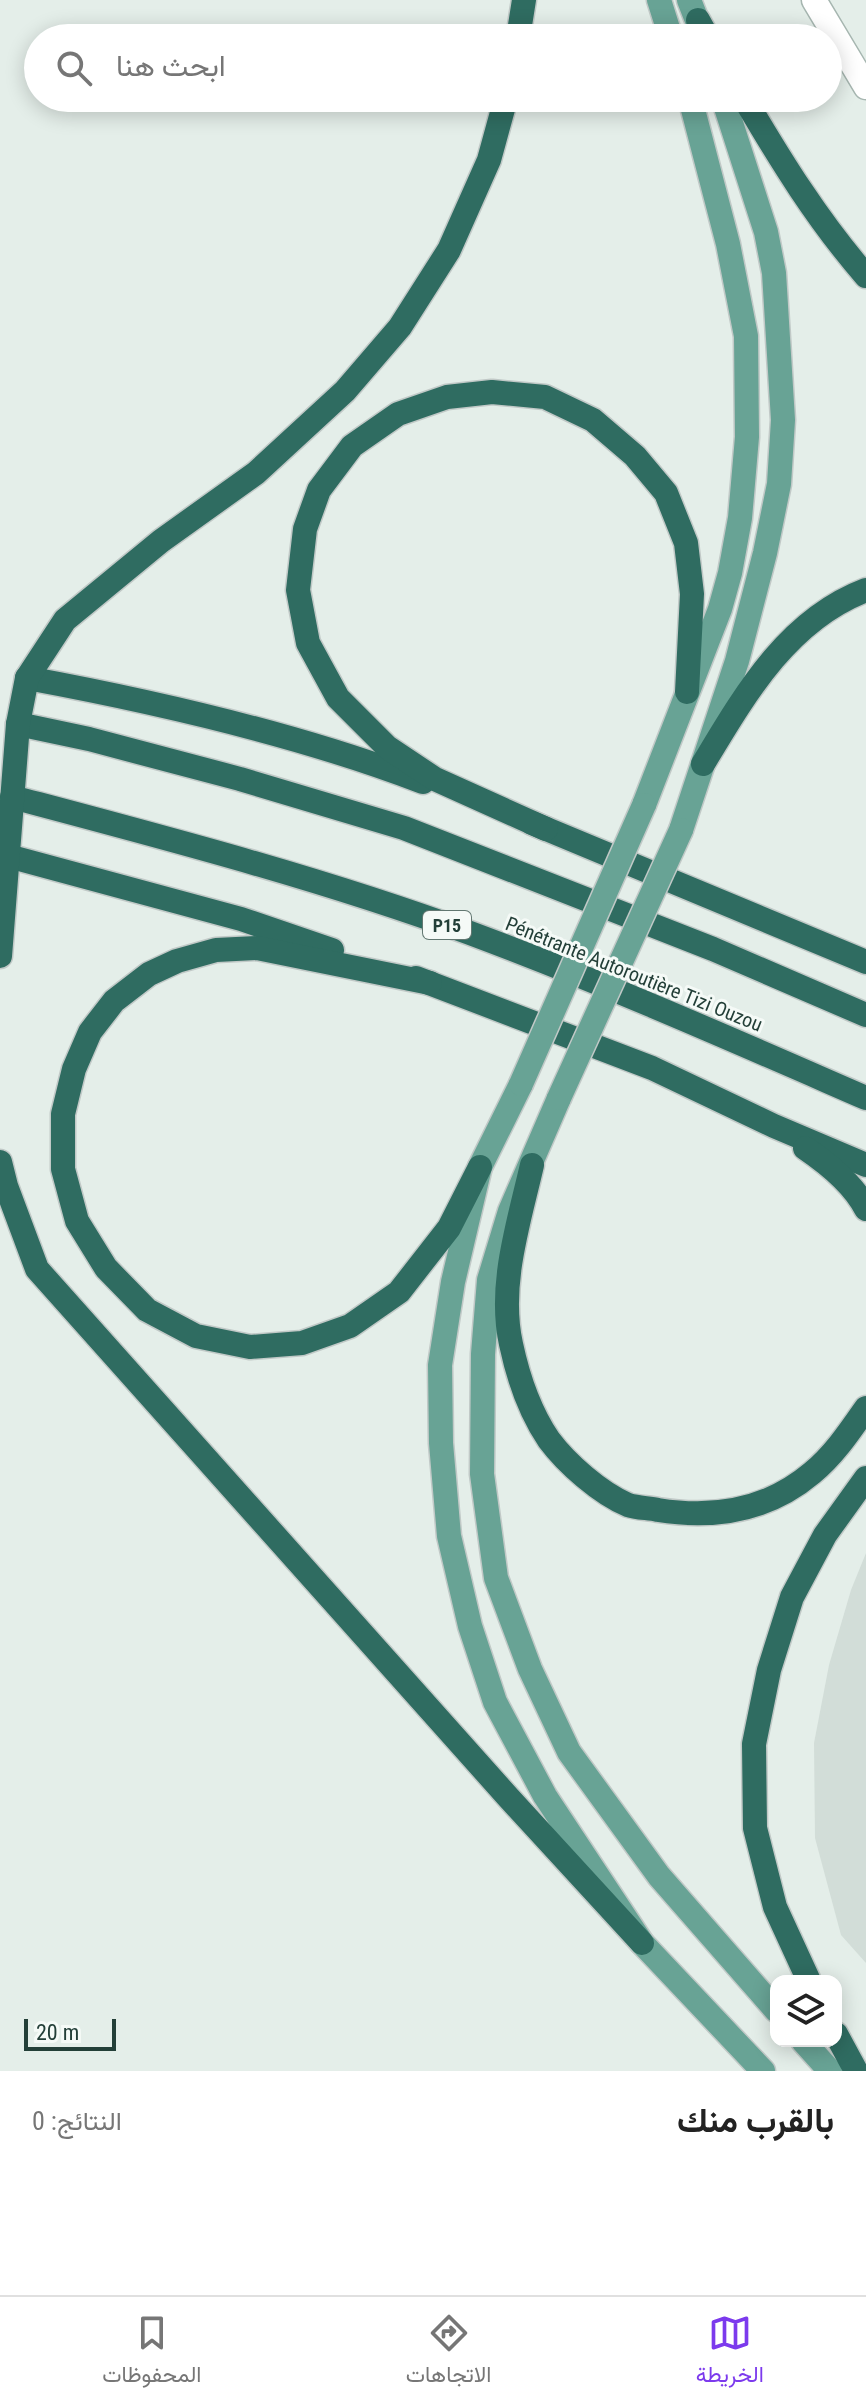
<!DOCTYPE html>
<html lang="ar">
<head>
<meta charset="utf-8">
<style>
	:root { --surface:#fff; --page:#f2f2f2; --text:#222; --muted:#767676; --line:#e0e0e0; --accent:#7c3aed }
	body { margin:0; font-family:"Roboto Condensed",Vazirmatn,sans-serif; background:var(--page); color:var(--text); direction:rtl }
	.controls { position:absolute; right:24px; bottom:24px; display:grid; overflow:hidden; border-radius:16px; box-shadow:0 4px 20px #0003 }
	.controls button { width:72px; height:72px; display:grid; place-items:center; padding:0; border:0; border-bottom:2px solid var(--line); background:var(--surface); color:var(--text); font:40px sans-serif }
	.scale { position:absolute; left:24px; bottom:20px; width:92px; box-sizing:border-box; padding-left:8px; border:4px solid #233f38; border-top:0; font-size:22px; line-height:28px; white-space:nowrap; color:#233f38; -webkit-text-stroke:6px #f5faf7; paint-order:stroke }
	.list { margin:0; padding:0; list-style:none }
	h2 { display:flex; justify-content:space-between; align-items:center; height:104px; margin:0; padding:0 32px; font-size:34px }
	h2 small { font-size:26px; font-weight:400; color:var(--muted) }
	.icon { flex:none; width:44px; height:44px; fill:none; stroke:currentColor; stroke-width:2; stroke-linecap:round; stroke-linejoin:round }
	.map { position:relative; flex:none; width:866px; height:2071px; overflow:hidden; direction:ltr }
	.search { position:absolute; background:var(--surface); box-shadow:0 4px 20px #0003; left:24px; right:24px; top:24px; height:88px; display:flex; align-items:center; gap:20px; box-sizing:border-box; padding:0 28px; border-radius:44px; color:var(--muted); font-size:30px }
	.sheet { height:224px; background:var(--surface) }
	nav { display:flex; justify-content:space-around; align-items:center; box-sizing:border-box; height:112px; border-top:2px solid var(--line); background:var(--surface); font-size:22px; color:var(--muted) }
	nav a { display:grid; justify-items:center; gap:4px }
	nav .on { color:var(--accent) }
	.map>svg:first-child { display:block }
	.built { fill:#d2ddd8 }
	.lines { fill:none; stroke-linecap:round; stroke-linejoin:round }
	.street-casing { stroke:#a6b6b0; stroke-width:27 }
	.primary-casing { stroke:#c1c9c7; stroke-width:27 }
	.highway-casing { stroke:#c1c9c7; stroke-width:27 }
	.street { stroke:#fff; stroke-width:24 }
	.primary { stroke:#68a395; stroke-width:24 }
	.highway { stroke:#2f6c61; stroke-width:24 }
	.primary-bridge-casing { stroke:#c1c9c7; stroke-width:27; stroke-linecap:butt }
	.primary-bridge { stroke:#68a395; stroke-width:24 }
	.labels { text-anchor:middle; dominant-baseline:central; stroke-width:6; stroke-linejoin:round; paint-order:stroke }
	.shield { fill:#f5faf7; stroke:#627771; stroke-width:2 }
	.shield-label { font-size:18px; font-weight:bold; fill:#233f38 }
	.street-label { font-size:20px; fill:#233f38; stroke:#f5faf7 }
</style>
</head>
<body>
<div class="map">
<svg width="866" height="2071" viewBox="0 0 866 2071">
	<rect width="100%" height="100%" fill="#e4eee9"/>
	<!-- built -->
	<path class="built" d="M866,1553V1963L841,1935L815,1838L814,1743L829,1665L851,1590Z"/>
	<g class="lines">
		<!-- street casing -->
		<g class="street-casing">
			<path id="street" d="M814,0L866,87"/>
		</g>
		<!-- primary casing -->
		<g class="primary-casing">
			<g id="primary">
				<path d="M659,0L671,38"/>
				<path d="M689,0L704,38"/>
				<path d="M644,805L720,609L730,573L740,518L747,437L746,336L728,244L690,98"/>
				<path d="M681,830L737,661L765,553L779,484L783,420L774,273L766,232L723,98"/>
				<path d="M521,1084L480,1167L453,1282L440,1365L441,1443L449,1536L470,1626L495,1702L545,1796L642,1943L763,2071"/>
				<path d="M559,1098L510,1211L489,1280L483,1354L482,1474L496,1578L530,1669L569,1752L659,1876L776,2010"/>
				<path d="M803,2041L830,2071"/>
			</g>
		</g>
		<!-- highway casing -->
		<g class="highway-casing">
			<g id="highway">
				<path d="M698,20L708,38"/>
				<path d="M518,38L524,0"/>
				<path d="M744,98C781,161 818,221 866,276"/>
				<path d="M27,678C157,702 300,735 423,782"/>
				<path d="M18,724L89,739L240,779L404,828L713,949L866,1015"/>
				<path d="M703,764C744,696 787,620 866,590"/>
				<path d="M12,797C166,838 320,878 470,933C604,983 735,1041 866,1098"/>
				<path d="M532,823L866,962"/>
				<path d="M546,829L435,779L387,747L338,698L308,643L298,590L305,529L319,490L352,446L398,414L447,397L492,392L545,397L593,420L635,456L666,493L686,543L692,594L687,692"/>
				<path d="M8,856L241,919L332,950"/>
				<path d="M0,956L18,724L27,678L65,620L161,541L256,473L345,391L400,327L449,250L489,160L506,98"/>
				<path d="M416,978L652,1068L774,1126L866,1165"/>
				<path d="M430,983L257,948L216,950L177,961L149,974L114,1001L90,1032L74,1069L63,1114V1169L77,1221L106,1268L147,1310L196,1336L250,1347L302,1343L350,1326L399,1292L449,1228L480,1167"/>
				<path d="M805,1148C827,1163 854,1185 866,1209"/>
				<path d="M0,1162L6,1186L37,1269L508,1797L642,1943"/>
				<path d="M532,1165C519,1222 498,1285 511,1344C518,1377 530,1412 549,1440C567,1464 600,1493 628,1505C637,1508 649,1508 658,1510C714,1519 767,1511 812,1473C834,1455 850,1431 866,1408"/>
				<path d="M809,1981L775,1907L755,1828L754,1744L769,1670L792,1597L825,1535L866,1478"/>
				<path d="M836,2034L856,2071"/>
			</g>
		</g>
		<!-- street -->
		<use href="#street" class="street"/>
		<!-- primary -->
		<use href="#primary" class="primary"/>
		<!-- highway -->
		<use href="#highway" class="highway"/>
		<!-- primary-bridge casing -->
		<g class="primary-bridge-casing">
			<g id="primary-bridge">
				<path d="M521,1084L644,805"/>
				<path d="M559,1098L681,830"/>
			</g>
		</g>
		<!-- primary-bridge -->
		<use href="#primary-bridge" class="primary-bridge"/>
	</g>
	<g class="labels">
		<!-- shield labels -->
		<rect class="shield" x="423" y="911" width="48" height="28" rx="6"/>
		<g class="shield-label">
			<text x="447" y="925">P15</text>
		</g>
		<!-- street labels -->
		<g class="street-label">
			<text transform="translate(634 974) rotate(22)">Pénétrante Autoroutière Tizi Ouzou</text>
		</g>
	</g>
</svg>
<div class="controls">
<button><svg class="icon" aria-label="layers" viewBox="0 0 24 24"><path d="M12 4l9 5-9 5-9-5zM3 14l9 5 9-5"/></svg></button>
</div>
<div class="scale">20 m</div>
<div class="search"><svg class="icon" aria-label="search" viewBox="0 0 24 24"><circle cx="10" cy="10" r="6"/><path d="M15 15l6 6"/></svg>ابحث هنا</div>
</div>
<section class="sheet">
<h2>بالقرب منك<small>النتائج: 0</small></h2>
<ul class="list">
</ul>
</section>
<nav>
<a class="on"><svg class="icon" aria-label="map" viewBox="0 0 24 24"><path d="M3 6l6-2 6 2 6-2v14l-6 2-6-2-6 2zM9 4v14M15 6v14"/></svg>الخريطة</a>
<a><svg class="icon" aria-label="directions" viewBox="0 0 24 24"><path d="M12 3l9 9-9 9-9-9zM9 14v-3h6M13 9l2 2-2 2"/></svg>الاتجاهات</a>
<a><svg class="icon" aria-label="saved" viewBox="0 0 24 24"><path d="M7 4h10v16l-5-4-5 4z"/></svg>المحفوظات</a>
</nav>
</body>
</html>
